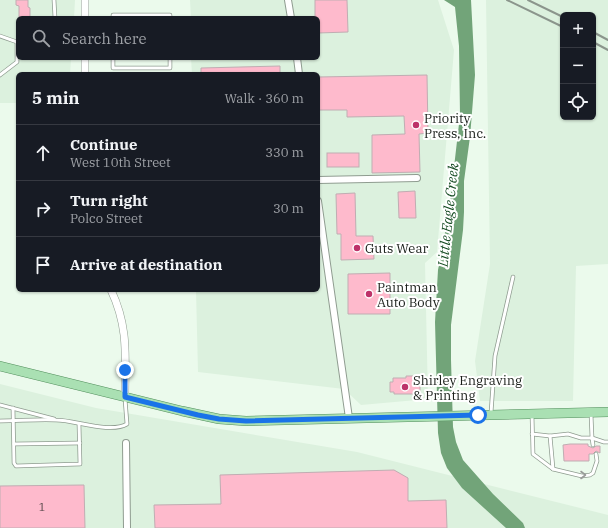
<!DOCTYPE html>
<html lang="en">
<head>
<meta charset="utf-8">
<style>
	:root { --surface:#171b24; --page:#20242c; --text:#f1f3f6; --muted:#9ea1a6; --line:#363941 }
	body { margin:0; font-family:"IBM Plex Serif",serif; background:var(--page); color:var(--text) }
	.controls { position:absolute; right:12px; top:12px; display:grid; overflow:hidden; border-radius:6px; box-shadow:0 1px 3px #0004 }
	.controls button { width:36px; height:36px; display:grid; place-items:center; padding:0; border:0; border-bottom:1px solid var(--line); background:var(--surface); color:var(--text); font:20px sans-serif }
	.stop { position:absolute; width:12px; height:12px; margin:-9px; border:3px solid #1a73e8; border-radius:50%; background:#fff }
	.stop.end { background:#1a73e8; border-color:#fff; box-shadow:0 1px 4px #0008 }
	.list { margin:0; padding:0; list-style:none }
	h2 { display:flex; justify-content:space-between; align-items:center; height:52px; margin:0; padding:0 16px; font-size:17px }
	h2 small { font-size:13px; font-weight:400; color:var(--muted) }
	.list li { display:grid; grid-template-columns:26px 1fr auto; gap:12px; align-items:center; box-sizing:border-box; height:56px; padding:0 16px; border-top:1px solid var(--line) }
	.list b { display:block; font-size:15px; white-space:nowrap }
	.list p { margin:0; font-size:13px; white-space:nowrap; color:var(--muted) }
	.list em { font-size:13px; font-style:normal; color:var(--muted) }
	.icon { flex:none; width:22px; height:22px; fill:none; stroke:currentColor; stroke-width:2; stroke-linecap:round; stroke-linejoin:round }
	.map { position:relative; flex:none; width:608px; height:528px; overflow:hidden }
	.search { position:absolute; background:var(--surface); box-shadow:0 1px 3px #0004; left:16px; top:16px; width:304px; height:44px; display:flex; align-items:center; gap:10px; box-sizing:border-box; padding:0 14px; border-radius:6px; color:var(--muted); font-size:15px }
	.panel { position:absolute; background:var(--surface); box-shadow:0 1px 3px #0004; left:16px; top:72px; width:304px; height:220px; border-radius:6px }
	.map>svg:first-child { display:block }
	.built { fill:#dcf1de; fill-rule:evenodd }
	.water { fill:#72a479 }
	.building { fill:#febacc; stroke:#c0adb2 }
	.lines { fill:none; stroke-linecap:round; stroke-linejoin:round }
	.service-casing { stroke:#8f9c90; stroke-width:4.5 }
	.minor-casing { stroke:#8f9c90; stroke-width:8 }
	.tertiary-casing { stroke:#8f9c90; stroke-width:8 }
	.primary-casing { stroke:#538f5d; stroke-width:10 }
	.service { stroke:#fff; stroke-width:3 }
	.minor { stroke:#fff; stroke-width:6 }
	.tertiary { stroke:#fff; stroke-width:7 }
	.primary { stroke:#aae0b3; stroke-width:9 }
	.rail { stroke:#8b958c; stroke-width:2 }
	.oneway { stroke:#989a98 }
	.route { stroke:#1a73e8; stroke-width:5 }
	.poi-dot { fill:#bd3269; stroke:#fff; stroke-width:1.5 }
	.labels { text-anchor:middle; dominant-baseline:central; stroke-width:4; stroke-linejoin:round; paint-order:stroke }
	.number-label { font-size:11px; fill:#524546 }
	.poi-label { font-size:13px; fill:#191e19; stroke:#fff; text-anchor:start }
	.water-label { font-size:14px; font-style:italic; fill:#144a21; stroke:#fff }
</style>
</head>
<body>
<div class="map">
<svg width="608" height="528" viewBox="0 0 608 528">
	<rect width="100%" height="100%" fill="#ebfaec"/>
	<!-- built -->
	<g class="built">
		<path d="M0,0H75L74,18H18V58H71L70,74H18V103H0Z"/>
		<path d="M190,0H438L454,50L437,252L425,263L428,399L361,405L344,389L198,372L196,290H318V74H192L191,58H318V18H191Z"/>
		<path d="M486,0H540L542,1L543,0H608V264L576,266L573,401H480L475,361L490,264ZM563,15H593V117H563Z"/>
		<path d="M0,384L96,408L357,452L608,515V528H0Z"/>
	</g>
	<!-- water -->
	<path class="water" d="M444,0H471L475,75L470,137L464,181V212L463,230L451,325V360L453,427L456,442L463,460L493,494L523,523L525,528H506L462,488L447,468L441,453L438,433L435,322L438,270L449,211L460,115L459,46L455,7Z"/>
	<!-- building -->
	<g class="building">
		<path d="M16,0H28V7L30,8V18H19V6L16,5Z"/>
		<path d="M315,0H347L348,32L318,33V18H315Z"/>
		<path d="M280,66V74H201V68Z"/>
		<path d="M427,75L428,133L419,134L420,172L372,173V135L405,134L404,116L347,117V110H319L318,77Z"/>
		<rect x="327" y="153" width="32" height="14"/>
		<path d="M415,191L416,218H399L398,192Z"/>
		<path d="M355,193L356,236H373L374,259L341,260V234H337L336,194Z"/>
		<path d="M390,273V314H348V274Z"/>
		<path d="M406,376H420V394H394V392H390V382H393V378H406Z"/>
		<path d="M570,444H588V446L593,448L596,446H600V453L596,451L593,454H589V461H564L563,445Z"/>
		<path d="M394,470L408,478V501L446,500L447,528H155L154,505L221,504L220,475Z"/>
		<path d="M84,485L85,528H0V486Z"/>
	</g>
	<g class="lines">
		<!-- service casing -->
		<g class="service-casing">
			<g id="service">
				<path d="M54,0L55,18"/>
				<path d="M113,18V15H170V18"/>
				<path d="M0,36L17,42"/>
				<path d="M113,58V68H170V58"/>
				<path d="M0,75L17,62V42"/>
				<path d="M0,405L54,419"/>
				<path d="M13,408L14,463L16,466L80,464L79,424"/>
				<path d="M491,413L495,356L513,277"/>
				<path d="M532,415L533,454L553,469L582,476L590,475L593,473L597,461L596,454"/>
				<path d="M0,421C19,421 37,419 56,420C75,420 110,434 127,424L125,399"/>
				<path d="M532,434L550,436L568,434L581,438H592L591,414"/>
				<path d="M550,436L553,469"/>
				<path d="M592,438L604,442H608"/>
				<path d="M592,438L593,445"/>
				<path d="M14,444L80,443"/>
			</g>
		</g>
		<!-- minor casing -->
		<g class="minor-casing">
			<g id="minor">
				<path d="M288,0L291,18"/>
				<path d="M297,58L299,74"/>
				<path d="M318,180L417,178"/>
				<path d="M318,201L349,418"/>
				<path d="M126,443L127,528"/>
			</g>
		</g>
		<!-- tertiary casing -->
		<g class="tertiary-casing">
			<g id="tertiary">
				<path d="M85,0V18"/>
				<path d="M85,58V74"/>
				<path d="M111,290C129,328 125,357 125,397"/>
			</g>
		</g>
		<!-- primary casing -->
		<g class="primary-casing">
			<path id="primary" d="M0,366L182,411L219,419L246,421L608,412"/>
		</g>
		<!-- service -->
		<use href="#service" class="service"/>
		<!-- minor -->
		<use href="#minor" class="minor"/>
		<!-- tertiary -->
		<use href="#tertiary" class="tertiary"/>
		<!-- primary -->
		<use href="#primary" class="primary"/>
		<!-- rail -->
		<g class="rail">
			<path d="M507,0L563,27"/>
			<path d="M528,0L563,17"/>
			<path d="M593,32L608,40"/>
			<path d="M593,42L608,50"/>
		</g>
	</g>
	<!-- one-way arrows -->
	<defs><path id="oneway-chevron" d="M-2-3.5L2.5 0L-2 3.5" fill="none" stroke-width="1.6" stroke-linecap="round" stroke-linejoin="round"/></defs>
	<use class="oneway" href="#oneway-chevron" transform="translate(583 475)"/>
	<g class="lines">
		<!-- route -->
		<path class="route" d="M125,370V397L198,415L219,419L246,421L478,415"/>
	</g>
	<!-- markers -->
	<g class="poi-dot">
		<circle cx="416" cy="125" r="4"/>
		<circle cx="357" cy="248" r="4"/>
		<circle cx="369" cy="294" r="4"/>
		<circle cx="405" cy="387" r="4"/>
	</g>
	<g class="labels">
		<!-- number labels -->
		<g class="number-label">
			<text x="42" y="507">1</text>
		</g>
		<!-- poi labels -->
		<g class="poi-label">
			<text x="424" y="118">Priority<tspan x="424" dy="15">Press, Inc.</tspan></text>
			<text x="365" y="248">Guts Wear</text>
			<text x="377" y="287">Paintman<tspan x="377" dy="15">Auto Body</tspan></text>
			<text x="413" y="380">Shirley Engraving<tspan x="413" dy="15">&amp; Printing</tspan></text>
		</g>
		<!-- water labels -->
		<g class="water-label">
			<text transform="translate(448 215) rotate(-84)">Little Eagle Creek</text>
		</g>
	</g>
</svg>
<div class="controls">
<button>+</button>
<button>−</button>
<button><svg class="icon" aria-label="locate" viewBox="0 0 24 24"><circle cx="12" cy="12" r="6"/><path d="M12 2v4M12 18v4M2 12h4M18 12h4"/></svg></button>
</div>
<div class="stop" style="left:478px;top:415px"></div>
<div class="stop end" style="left:125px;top:370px"></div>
<div class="search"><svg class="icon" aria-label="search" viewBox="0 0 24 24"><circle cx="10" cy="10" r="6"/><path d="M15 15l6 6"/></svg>Search here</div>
<section class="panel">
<h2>5 min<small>Walk · 360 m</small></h2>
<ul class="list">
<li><svg class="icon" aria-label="ahead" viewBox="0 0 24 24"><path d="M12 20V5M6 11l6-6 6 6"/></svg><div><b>Continue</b><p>West 10th Street</p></div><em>330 m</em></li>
<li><svg class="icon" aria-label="right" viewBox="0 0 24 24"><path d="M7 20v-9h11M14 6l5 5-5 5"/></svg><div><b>Turn right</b><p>Polco Street</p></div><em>30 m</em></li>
<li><svg class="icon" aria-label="arrive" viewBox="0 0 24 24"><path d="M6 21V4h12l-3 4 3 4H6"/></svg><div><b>Arrive at destination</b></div></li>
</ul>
</section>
</div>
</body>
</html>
